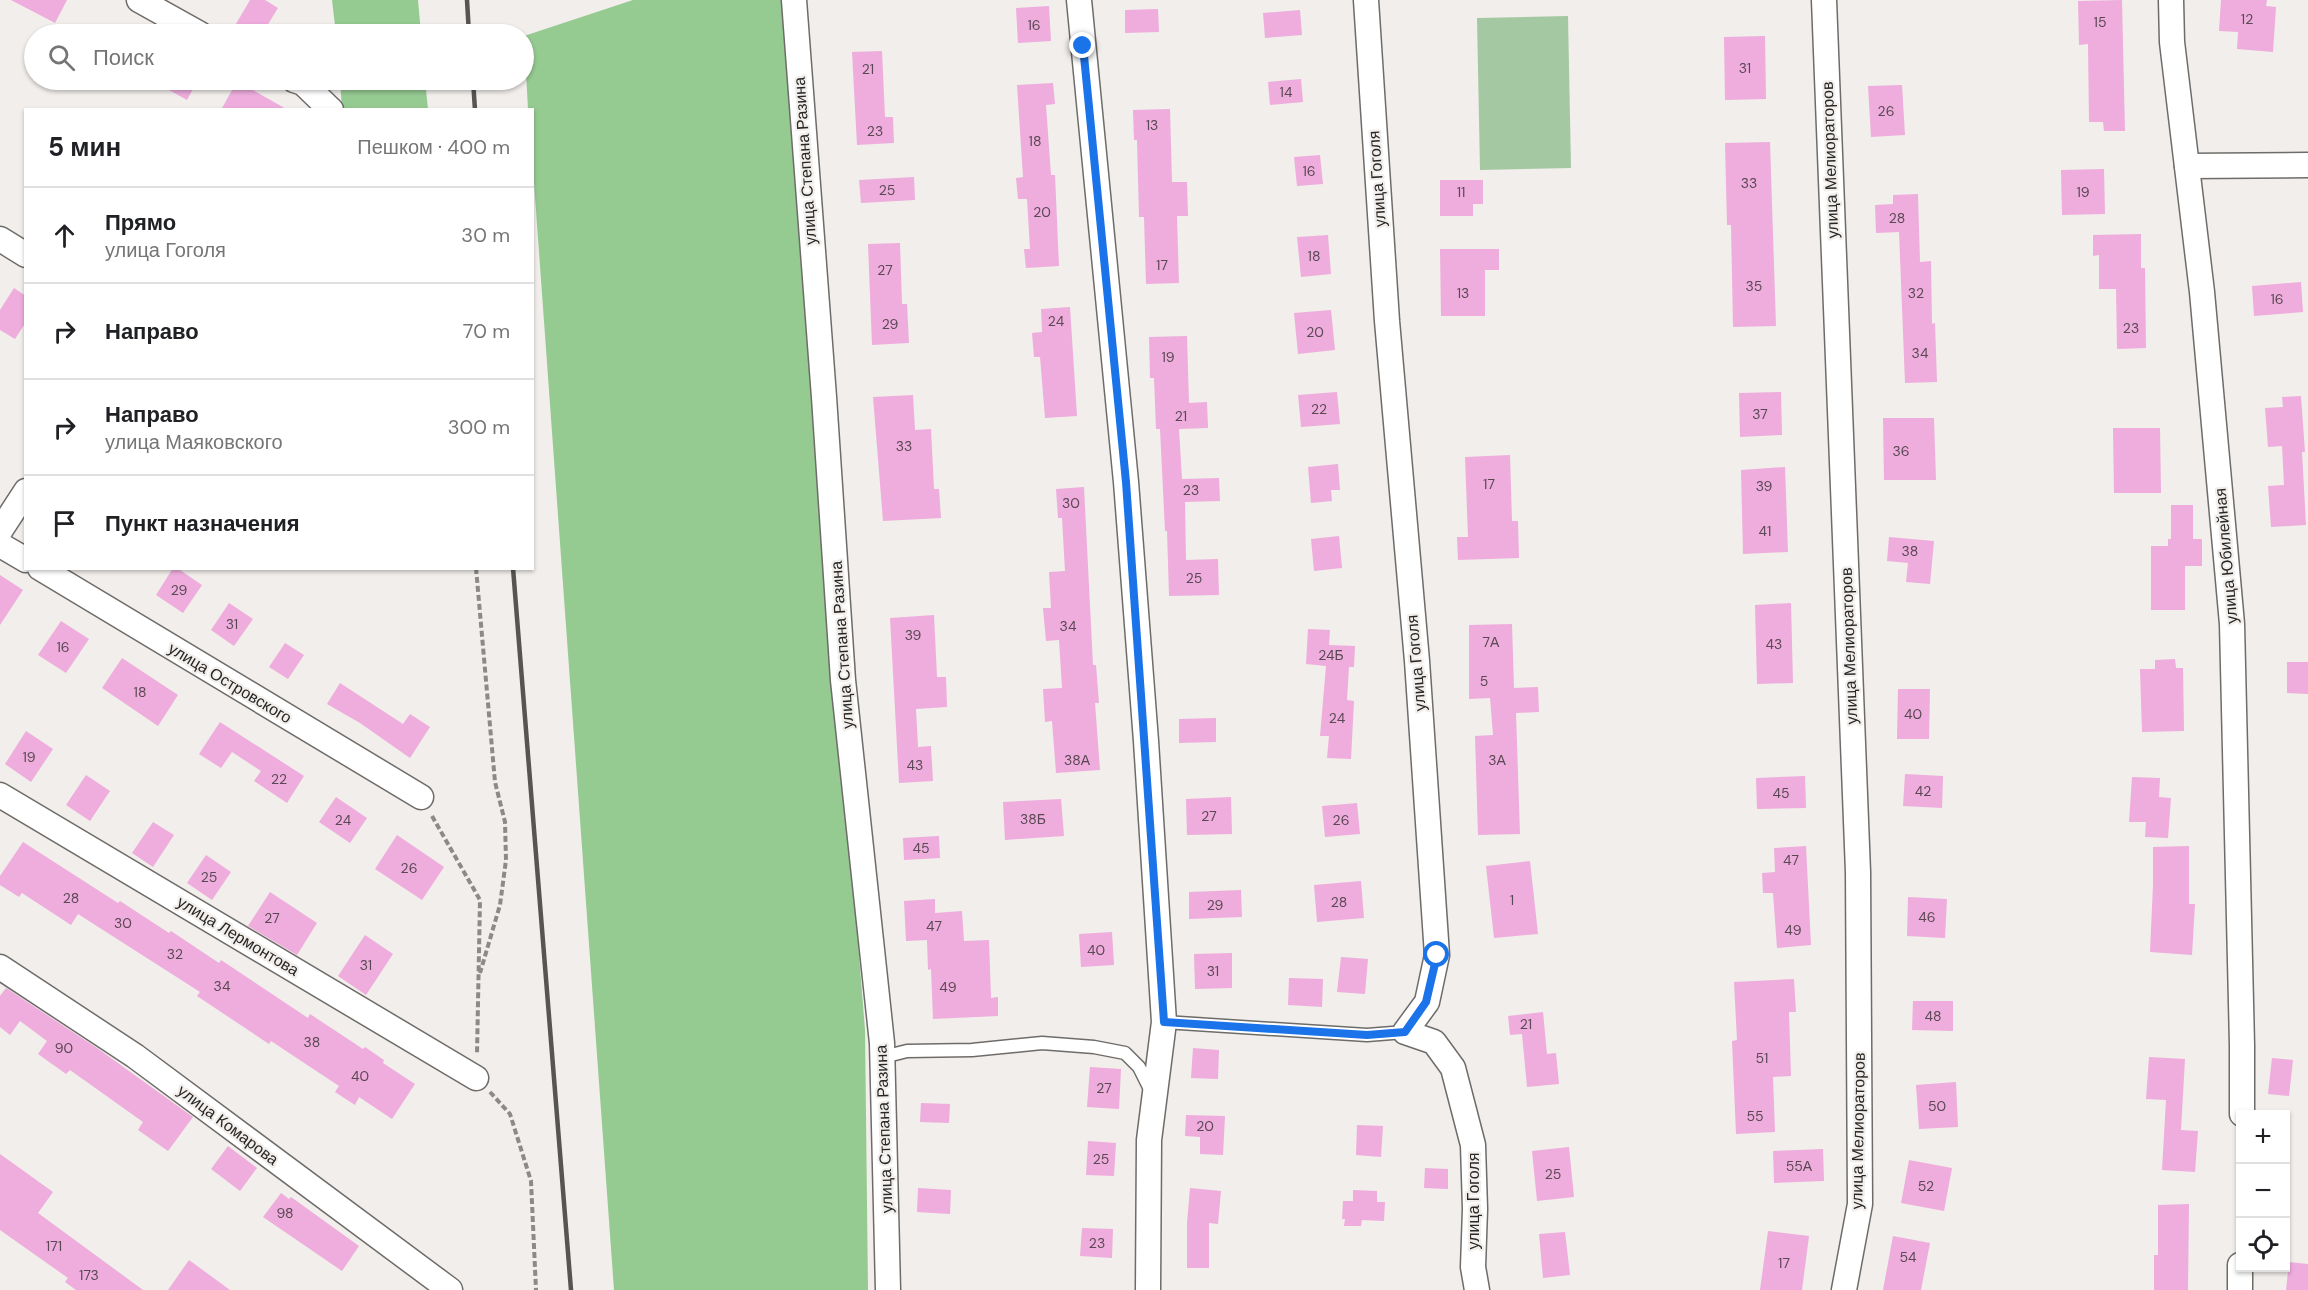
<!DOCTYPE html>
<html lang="ru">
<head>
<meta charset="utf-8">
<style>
	:root { --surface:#fff; --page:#f6f6f6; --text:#202124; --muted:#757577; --line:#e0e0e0 }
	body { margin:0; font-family:"DM Sans",sans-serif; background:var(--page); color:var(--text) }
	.controls { position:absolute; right:18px; bottom:18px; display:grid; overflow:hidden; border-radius:0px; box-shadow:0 2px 4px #0004 }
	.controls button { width:54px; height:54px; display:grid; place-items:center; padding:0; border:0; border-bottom:2px solid var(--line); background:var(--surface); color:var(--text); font:30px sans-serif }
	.stop { position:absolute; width:18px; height:18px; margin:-14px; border:4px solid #1a73e8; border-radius:50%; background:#fff }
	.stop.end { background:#1a73e8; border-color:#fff; box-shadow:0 2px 6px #0008 }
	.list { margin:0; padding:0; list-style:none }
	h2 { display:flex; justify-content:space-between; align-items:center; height:78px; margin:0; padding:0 24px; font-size:26px }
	h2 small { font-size:20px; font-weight:400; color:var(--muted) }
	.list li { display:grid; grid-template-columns:39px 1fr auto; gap:18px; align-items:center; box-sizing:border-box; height:96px; padding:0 24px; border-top:2px solid var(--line) }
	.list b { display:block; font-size:22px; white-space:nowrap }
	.list p { margin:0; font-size:20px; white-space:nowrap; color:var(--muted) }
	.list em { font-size:20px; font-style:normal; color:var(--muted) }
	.icon { flex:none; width:33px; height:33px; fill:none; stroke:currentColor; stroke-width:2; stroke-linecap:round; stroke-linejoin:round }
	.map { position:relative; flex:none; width:2308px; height:1290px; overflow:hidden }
	.search { position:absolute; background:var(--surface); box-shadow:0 2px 4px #0004; left:24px; top:24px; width:510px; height:66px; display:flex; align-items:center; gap:15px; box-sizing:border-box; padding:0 21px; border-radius:33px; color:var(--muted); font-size:22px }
	.panel { position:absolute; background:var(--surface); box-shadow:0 2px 4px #0004; left:24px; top:108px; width:510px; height:462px; border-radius:0px }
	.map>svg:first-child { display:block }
	.green { fill:#a4c8a1 }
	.forest { fill:#95ca91 }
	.building { fill:#eeaddc }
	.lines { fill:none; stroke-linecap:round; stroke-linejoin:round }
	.lane-casing { stroke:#6e6c69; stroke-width:15 }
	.street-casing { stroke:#6e6c69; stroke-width:27 }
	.path { stroke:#8c8a88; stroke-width:4; stroke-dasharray:6 3; stroke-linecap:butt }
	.lane { stroke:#fff; stroke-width:12 }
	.street { stroke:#fff; stroke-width:24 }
	.rail { stroke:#565553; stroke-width:4.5 }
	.route { stroke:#1a73e8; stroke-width:8 }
	.labels { text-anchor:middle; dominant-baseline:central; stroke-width:4.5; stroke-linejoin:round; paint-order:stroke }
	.number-label { font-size:14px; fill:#5a4854 }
	.street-label { font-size:16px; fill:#282726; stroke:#f1eeeb }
</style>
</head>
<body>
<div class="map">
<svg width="2308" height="1290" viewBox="0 0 2308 1290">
	<rect width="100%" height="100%" fill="#f1eeeb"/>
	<!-- green -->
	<path class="green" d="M1568,16L1571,168L1480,170L1477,18Z"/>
	<!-- forest -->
	<g class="forest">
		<path d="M332,0H418L421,34H336Z"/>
		<path d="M633,0H783L865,1030L868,1290H614L533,169L532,110L528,109L524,36Z"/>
		<path d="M340,80H425L428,109H342Z"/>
	</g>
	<!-- building -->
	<g class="building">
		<path d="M11,0H67L55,23Z"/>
		<path d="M250,0H265L278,8L262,34H244L233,29Z"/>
		<path d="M2122,0L2125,131H2104L2103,122H2089L2088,44L2079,45L2078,1Z"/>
		<path d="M2221,0H2267L2266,6L2276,7L2273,52L2237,49L2238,32L2219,31Z"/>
		<path d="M1049,6L1051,41L1018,43L1016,8Z"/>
		<path d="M1158,9L1159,32L1125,33V10Z"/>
		<path d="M1300,10L1302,35L1265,38L1263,13Z"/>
		<path d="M1765,36L1766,99L1725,100L1724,37Z"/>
		<path d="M882,51L885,117H893L894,143L857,145L852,52Z"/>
		<path d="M1301,79L1303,102L1270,105L1268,82Z"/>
		<path d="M151,80H198L187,100Z"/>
		<path d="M237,81L288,110H221Z"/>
		<path d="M1053,83L1055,104L1046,105L1051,175H1055L1059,266L1026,268L1024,249H1030L1027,199H1018L1016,178L1023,177L1017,85Z"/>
		<path d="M1902,85L1905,135L1871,137L1868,86Z"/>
		<path d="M1170,109L1172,182H1187L1188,216H1177L1179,283L1146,284L1144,217H1139L1137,140H1134L1133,110Z"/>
		<path d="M1770,142L1776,326L1733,327L1731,225H1727L1725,143Z"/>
		<path d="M1320,155L1323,184L1297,186L1294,157Z"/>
		<path d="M2104,169L2105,214L2062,215L2061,170Z"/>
		<path d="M914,177L915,200L861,203L859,180Z"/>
		<path d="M1440,180H1483V204H1473V216H1440Z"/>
		<path d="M1918,194L1920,262L1931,261L1932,324L1935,323L1937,382L1905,383L1899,232L1876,233L1875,205L1893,204V195Z"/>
		<path d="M2141,234V268H2145L2146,348L2117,349L2116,289H2099V255L2093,256V235Z"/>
		<path d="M1328,235L1331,274L1301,277L1297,237Z"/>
		<path d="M900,243L902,304H907L909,343L872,345L868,244Z"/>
		<path d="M1440,249H1499V270H1485V316H1441Z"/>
		<path d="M2301,282L2303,312L2254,316L2252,286Z"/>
		<path d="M14,288L26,296V322L15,339L0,330V310Z"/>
		<path d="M1070,307L1077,416L1045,418L1040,357H1034L1032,333L1042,332L1041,309Z"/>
		<path d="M1331,310L1335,350L1298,354L1294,313Z"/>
		<path d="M1187,336L1189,403L1207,402L1208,428L1179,429L1182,479L1219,478L1220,501L1185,502L1186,560L1218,559L1219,595L1169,596L1167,531H1165L1160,429H1156L1154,378H1150L1149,337Z"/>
		<path d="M1337,392L1340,424L1301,427L1298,395Z"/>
		<path d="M1781,392L1782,435L1740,437L1739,393Z"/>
		<path d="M913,395L915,430L931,429L934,489H939L941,518L883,521L873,397Z"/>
		<path d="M2301,396L2305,452H2302L2306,525L2271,527L2268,486L2284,485L2282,446L2268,447L2265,408L2283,407L2282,397Z"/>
		<path d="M1883,418H1934L1936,480H1884Z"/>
		<path d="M2113,428H2160L2161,493H2114Z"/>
		<path d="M1510,455L1512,521H1518L1519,558L1458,560L1457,537H1468L1465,457Z"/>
		<path d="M1338,464L1340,490H1331L1332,501L1311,503L1308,467Z"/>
		<path d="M1785,467L1788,552L1743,554L1741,470Z"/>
		<path d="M1084,487L1093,665H1096L1099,703H1095L1100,770L1056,773L1052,721L1045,722L1043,689L1062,688L1059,640L1046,641L1043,608H1051L1049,572L1065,571L1062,518H1058L1056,489Z"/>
		<path d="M2171,505H2193V539H2202V566H2185V610H2151V546H2168V539H2171Z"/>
		<path d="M1339,536L1342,568L1314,571L1311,539Z"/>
		<path d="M1889,537L1934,541L1930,584L1906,582L1908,563L1887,561Z"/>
		<path d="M173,568H177L202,585L183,613L156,595Z"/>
		<path d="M0,575L23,590L0,625Z"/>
		<path d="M229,603L253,619L234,646L211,630Z"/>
		<path d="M1791,603L1793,683L1757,684L1755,605Z"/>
		<path d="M934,615L937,677H946L947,707L916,709L918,747L931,746L933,781L899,783L890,618Z"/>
		<path d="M61,621L89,639L66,673L38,655Z"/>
		<path d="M1512,624L1514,688L1538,687L1539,712L1516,713L1520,834L1478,835L1475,736L1493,735L1490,698L1469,699V625Z"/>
		<path d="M1308,629L1330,630L1329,645L1355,646L1354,667H1349L1347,700L1354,701L1351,759L1327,758L1329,736H1320L1326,666L1306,664Z"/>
		<path d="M285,643L304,655L288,679L269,667Z"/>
		<path d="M122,658L178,695L158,726L102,688Z"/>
		<path d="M2175,659L2176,668H2183L2184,731L2142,732L2140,669H2155V660Z"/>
		<path d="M2287,662H2308V694L2287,693Z"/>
		<path d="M340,683L403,724L410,714L430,727L410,758L360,723L327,704Z"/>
		<path d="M1898,689H1930L1929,739H1897Z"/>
		<path d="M1216,718V742L1179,743V719Z"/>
		<path d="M220,722L304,776L287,803L254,781L261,771L232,752L221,768L199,754Z"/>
		<path d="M26,731L53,749L31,782L5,764Z"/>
		<path d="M1905,774L1943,776L1942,808L1903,806Z"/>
		<path d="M86,775L110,791L90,821L66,805Z"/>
		<path d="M1805,776L1806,808L1757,809L1756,778Z"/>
		<path d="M2132,777L2160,778L2159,797L2171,798L2168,838L2145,837L2146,822H2129Z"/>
		<path d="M336,797L367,818L350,843L319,822Z"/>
		<path d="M1231,797L1232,834L1187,835L1186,799Z"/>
		<path d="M1061,799L1064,836L1005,840L1003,802Z"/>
		<path d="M1357,803L1360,834L1325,837L1322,806Z"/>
		<path d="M153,822L174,835L153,867L132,853Z"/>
		<path d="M397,835L444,867L422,900L375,869Z"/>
		<path d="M939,836L940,858L904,860L903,838Z"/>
		<path d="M23,842L118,903L120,901L169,933L171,931L219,963L221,960L308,1018L310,1014L363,1049L365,1047L384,1060L383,1063L415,1084L392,1119L359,1097L355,1105L335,1092L339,1086L271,1041L269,1044L197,996L200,992L78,914L71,925L22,893L19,897L0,885V876Z"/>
		<path d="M1806,846L1811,945L1777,948L1773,893H1763L1762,873L1775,872L1774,848Z"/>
		<path d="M2189,846V904H2195L2192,955L2150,952L2153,885V847Z"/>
		<path d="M206,855L231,872L212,900L187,883Z"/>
		<path d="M1530,861L1538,934L1494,938L1486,866Z"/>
		<path d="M1361,881L1364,918L1317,922L1314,885Z"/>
		<path d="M1241,890L1242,917L1189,919V892Z"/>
		<path d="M270,892L317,923L297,955L248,926Z"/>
		<path d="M1908,897L1947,899L1945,938L1907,936Z"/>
		<path d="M935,899V913L962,911L964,941L989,940L991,998L998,997V1016L933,1019L931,969L928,970L927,940L906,941L904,901Z"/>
		<path d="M1112,932L1114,965L1081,967L1079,934Z"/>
		<path d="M365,935L393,954L366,995L338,976Z"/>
		<path d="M1232,953V988L1195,989L1194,954Z"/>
		<path d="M1341,957L1368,959L1365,994L1337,992Z"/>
		<path d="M1289,978L1323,979L1322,1007L1288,1005Z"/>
		<path d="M1794,979L1796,1012H1789L1791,1076L1773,1077L1775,1132L1736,1134L1732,1041L1737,1040L1734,982Z"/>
		<path d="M6,988L97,1048L193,1117L168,1151L138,1130L143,1122L70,1070L66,1074L38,1054L47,1041L20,1021L10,1035L0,1027V996Z"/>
		<path d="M1913,1001H1953V1031L1912,1030Z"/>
		<path d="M1543,1012L1547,1054L1556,1053L1559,1084L1527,1087L1522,1034L1510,1035L1508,1016Z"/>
		<path d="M1193,1048L1219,1050L1218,1079L1191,1078Z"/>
		<path d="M2149,1057L2185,1059L2181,1130L2198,1131L2195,1172L2162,1170L2166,1100L2146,1099Z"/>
		<path d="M2272,1058L2293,1060L2289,1096L2268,1094Z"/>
		<path d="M1090,1067L1121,1069L1119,1109L1087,1107Z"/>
		<path d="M1956,1082L1958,1127L1919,1129L1916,1085Z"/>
		<path d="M921,1103L950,1104L949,1123L920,1122Z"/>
		<path d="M1186,1115L1225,1116L1223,1155L1200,1154V1137L1185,1136Z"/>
		<path d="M1357,1125L1383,1126L1381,1157L1356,1155Z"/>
		<path d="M1088,1141L1116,1143L1114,1176L1086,1175Z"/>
		<path d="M228,1146L257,1168L240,1191L211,1169Z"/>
		<path d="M1569,1147L1574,1197L1537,1201L1532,1151Z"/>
		<path d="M1823,1149L1824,1181L1774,1183L1773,1151Z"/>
		<path d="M0,1154L53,1192L38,1213L143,1290H76L65,1282L68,1278L0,1230Z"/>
		<path d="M1909,1160L1952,1168L1944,1211L1901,1203Z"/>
		<path d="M1425,1168L1448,1169V1189L1424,1188Z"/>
		<path d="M918,1188L951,1190L950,1214L917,1212Z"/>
		<path d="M1190,1188L1221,1191L1218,1224L1209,1223V1268H1187V1223Z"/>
		<path d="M1353,1190L1377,1191V1202H1385L1384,1221L1362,1220L1361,1226H1344L1345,1219H1342L1343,1201H1353Z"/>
		<path d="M281,1193L289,1199L291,1197L359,1246L342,1271L263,1217Z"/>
		<path d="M2189,1204L2188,1290H2154V1255H2158V1205Z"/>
		<path d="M1082,1228L1113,1229L1112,1258L1080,1256Z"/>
		<path d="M1768,1231L1809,1236L1802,1290H1760Z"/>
		<path d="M1565,1232L1570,1275L1543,1278L1539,1234Z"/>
		<path d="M1893,1236L1930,1243L1921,1290H1883Z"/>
		<path d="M189,1260L230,1290H168Z"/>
		<path d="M2289,1262L2308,1264V1290H2286Z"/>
	</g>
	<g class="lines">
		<!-- lane casing -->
		<g class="lane-casing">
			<g id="lane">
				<path d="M1164,1022L1367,1035L1405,1032"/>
				<path d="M883,1057L907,1051L972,1050L1042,1043L1094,1047L1125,1053L1139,1067L1152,1093"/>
			</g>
		</g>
		<!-- street casing -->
		<g class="street-casing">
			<g id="street">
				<path d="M139,0L200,34"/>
				<path d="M794,0L824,397L843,680L882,1043L888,1290"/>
				<path d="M1079,0L1126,482L1146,741L1164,1022L1149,1140L1148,1290"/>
				<path d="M1366,0L1387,321L1417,661L1437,955L1427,1002L1405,1032L1434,1042L1453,1068L1473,1145L1475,1209L1473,1267L1477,1290"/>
				<path d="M1824,0L1858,872L1860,1204L1844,1290"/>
				<path d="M2171,0L2172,42L2202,292L2232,624L2242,1045V1114"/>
				<path d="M294,80L303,83L331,110"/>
				<path d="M2187,166L2308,165"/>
				<path d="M0,239L26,255"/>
				<path d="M0,531L26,491"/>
				<path d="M0,545L26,560"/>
				<path d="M40,568L421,797"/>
				<path d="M0,795L476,1078"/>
				<path d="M0,967L135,1056L450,1290"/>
				<path d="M2240,1290V1265"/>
			</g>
		</g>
		<!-- path -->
		<g class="path">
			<path d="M476,568L495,782L505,822L506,860L500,905L480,973"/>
			<path d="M432,816L480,900L477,1054"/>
			<path d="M490,1092L510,1114L531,1181L536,1290"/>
		</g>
		<!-- lane -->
		<use href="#lane" class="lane"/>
		<!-- street -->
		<use href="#street" class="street"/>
		<!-- rail -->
		<g class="rail">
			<path d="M467,0L469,34"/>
			<path d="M473,80L475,110"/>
			<path d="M513,568L571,1290"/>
		</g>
	</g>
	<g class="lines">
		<!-- route -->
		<path class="route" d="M1083,46L1126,482L1164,1022L1367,1035L1405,1032L1426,1002L1437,955"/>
	</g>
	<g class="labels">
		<!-- number labels -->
		<g class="number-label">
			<text x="2247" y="19">12</text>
			<text x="2100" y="22">15</text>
			<text x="1034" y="25">16</text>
			<text x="1745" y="68">31</text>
			<text x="868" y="69">21</text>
			<text x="1286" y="92">14</text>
			<text x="1886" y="111">26</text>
			<text x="1152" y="125">13</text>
			<text x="875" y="131">23</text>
			<text x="1035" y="141">18</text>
			<text x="1309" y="171">16</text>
			<text x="1749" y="183">33</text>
			<text x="887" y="190">25</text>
			<text x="1461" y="192">11</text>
			<text x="2083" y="192">19</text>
			<text x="1042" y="212">20</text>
			<text x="1897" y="218">28</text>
			<text x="1314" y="256">18</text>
			<text x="1162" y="265">17</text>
			<text x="885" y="270">27</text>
			<text x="1754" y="286">35</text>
			<text x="1463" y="293">13</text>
			<text x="1916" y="293">32</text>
			<text x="2277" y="299">16</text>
			<text x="1056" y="321">24</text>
			<text x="890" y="324">29</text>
			<text x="2131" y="328">23</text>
			<text x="1315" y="332">20</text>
			<text x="1920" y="353">34</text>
			<text x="1168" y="357">19</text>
			<text x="1319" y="409">22</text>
			<text x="1760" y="414">37</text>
			<text x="1181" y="416">21</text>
			<text x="904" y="446">33</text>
			<text x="1901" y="451">36</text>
			<text x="1489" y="484">17</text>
			<text x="1764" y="486">39</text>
			<text x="1191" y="490">23</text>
			<text x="1071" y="503">30</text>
			<text x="1765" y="531">41</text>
			<text x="1910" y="551">38</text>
			<text x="1194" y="578">25</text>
			<text x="179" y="590">29</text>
			<text x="232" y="624">31</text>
			<text x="1068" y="626">34</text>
			<text x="913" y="635">39</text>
			<text x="1491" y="642">7А</text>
			<text x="1774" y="644">43</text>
			<text x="63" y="647">16</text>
			<text x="1331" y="655">24Б</text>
			<text x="1484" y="681">5</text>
			<text x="140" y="692">18</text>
			<text x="1913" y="714">40</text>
			<text x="1337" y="718">24</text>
			<text x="29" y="757">19</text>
			<text x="1077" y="760">38А</text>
			<text x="1497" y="760">3А</text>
			<text x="915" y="765">43</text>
			<text x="279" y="779">22</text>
			<text x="1923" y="791">42</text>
			<text x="1781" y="793">45</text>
			<text x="1209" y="816">27</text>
			<text x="1033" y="819">38Б</text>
			<text x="343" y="820">24</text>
			<text x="1341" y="820">26</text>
			<text x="921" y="848">45</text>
			<text x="1791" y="860">47</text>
			<text x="409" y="868">26</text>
			<text x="209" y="877">25</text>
			<text x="71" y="898">28</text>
			<text x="1512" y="900">1</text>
			<text x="1339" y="902">28</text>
			<text x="1215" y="905">29</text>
			<text x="1927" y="917">46</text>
			<text x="272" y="918">27</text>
			<text x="123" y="923">30</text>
			<text x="934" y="926">47</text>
			<text x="1793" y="930">49</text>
			<text x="1096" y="950">40</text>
			<text x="175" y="954">32</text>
			<text x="366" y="965">31</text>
			<text x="1213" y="971">31</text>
			<text x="222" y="986">34</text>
			<text x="948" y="987">49</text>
			<text x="1933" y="1016">48</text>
			<text x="1526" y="1024">21</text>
			<text x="312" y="1042">38</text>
			<text x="64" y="1048">90</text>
			<text x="1762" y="1058">51</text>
			<text x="360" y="1076">40</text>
			<text x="1104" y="1088">27</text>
			<text x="1937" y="1106">50</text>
			<text x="1755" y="1116">55</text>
			<text x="1205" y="1126">20</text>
			<text x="1101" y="1159">25</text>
			<text x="1799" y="1166">55А</text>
			<text x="1553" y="1174">25</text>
			<text x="1926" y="1186">52</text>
			<text x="285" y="1213">98</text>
			<text x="1097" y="1243">23</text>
			<text x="54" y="1246">171</text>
			<text x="1908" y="1257">54</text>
			<text x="1784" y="1263">17</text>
			<text x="89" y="1275">173</text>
		</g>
		<!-- street labels -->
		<g class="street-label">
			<text transform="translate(1830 160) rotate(-92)">улица Мелиораторов</text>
			<text transform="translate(805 161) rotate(-94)">улица Степана Разина</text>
			<text transform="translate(1377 179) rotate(-94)">улица Гоголя</text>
			<text transform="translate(2226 556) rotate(-95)">улица Юбилейная</text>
			<text transform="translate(842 645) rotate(-94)">улица Степана Разина</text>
			<text transform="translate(1849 646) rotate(-92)">улица Мелиораторов</text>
			<text transform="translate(1416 663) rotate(-95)">улица Гоголя</text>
			<text transform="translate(230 683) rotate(31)">улица Островского</text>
			<text transform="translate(238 936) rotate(31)">улица Лермонтова</text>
			<text transform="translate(228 1125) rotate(37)">улица Комарова</text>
			<text transform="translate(884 1129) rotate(-92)">улица Степана Разина</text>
			<text transform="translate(1858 1131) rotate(-89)">улица Мелиораторов</text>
			<text transform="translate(1473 1201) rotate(-90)">улица Гоголя</text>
		</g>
	</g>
</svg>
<div class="controls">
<button>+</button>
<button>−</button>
<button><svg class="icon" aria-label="locate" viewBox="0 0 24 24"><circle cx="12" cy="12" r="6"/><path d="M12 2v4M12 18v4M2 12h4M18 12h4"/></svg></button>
</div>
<div class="stop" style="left:1437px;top:955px"></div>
<div class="stop end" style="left:1083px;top:46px"></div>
<div class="search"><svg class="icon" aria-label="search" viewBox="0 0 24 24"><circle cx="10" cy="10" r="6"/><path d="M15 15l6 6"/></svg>Поиск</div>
<section class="panel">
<h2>5 мин<small>Пешком · 400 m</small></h2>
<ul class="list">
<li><svg class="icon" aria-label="ahead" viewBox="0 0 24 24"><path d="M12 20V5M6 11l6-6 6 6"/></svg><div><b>Прямо</b><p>улица Гоголя</p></div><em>30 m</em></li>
<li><svg class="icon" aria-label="right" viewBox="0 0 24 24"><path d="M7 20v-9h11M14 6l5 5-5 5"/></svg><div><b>Направо</b></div><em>70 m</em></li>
<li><svg class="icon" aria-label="right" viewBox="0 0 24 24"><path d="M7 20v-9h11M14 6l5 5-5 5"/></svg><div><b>Направо</b><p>улица Маяковского</p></div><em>300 m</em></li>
<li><svg class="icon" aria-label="arrive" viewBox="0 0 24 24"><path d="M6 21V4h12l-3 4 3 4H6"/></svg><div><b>Пункт назначения</b></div></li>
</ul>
</section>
</div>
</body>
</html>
